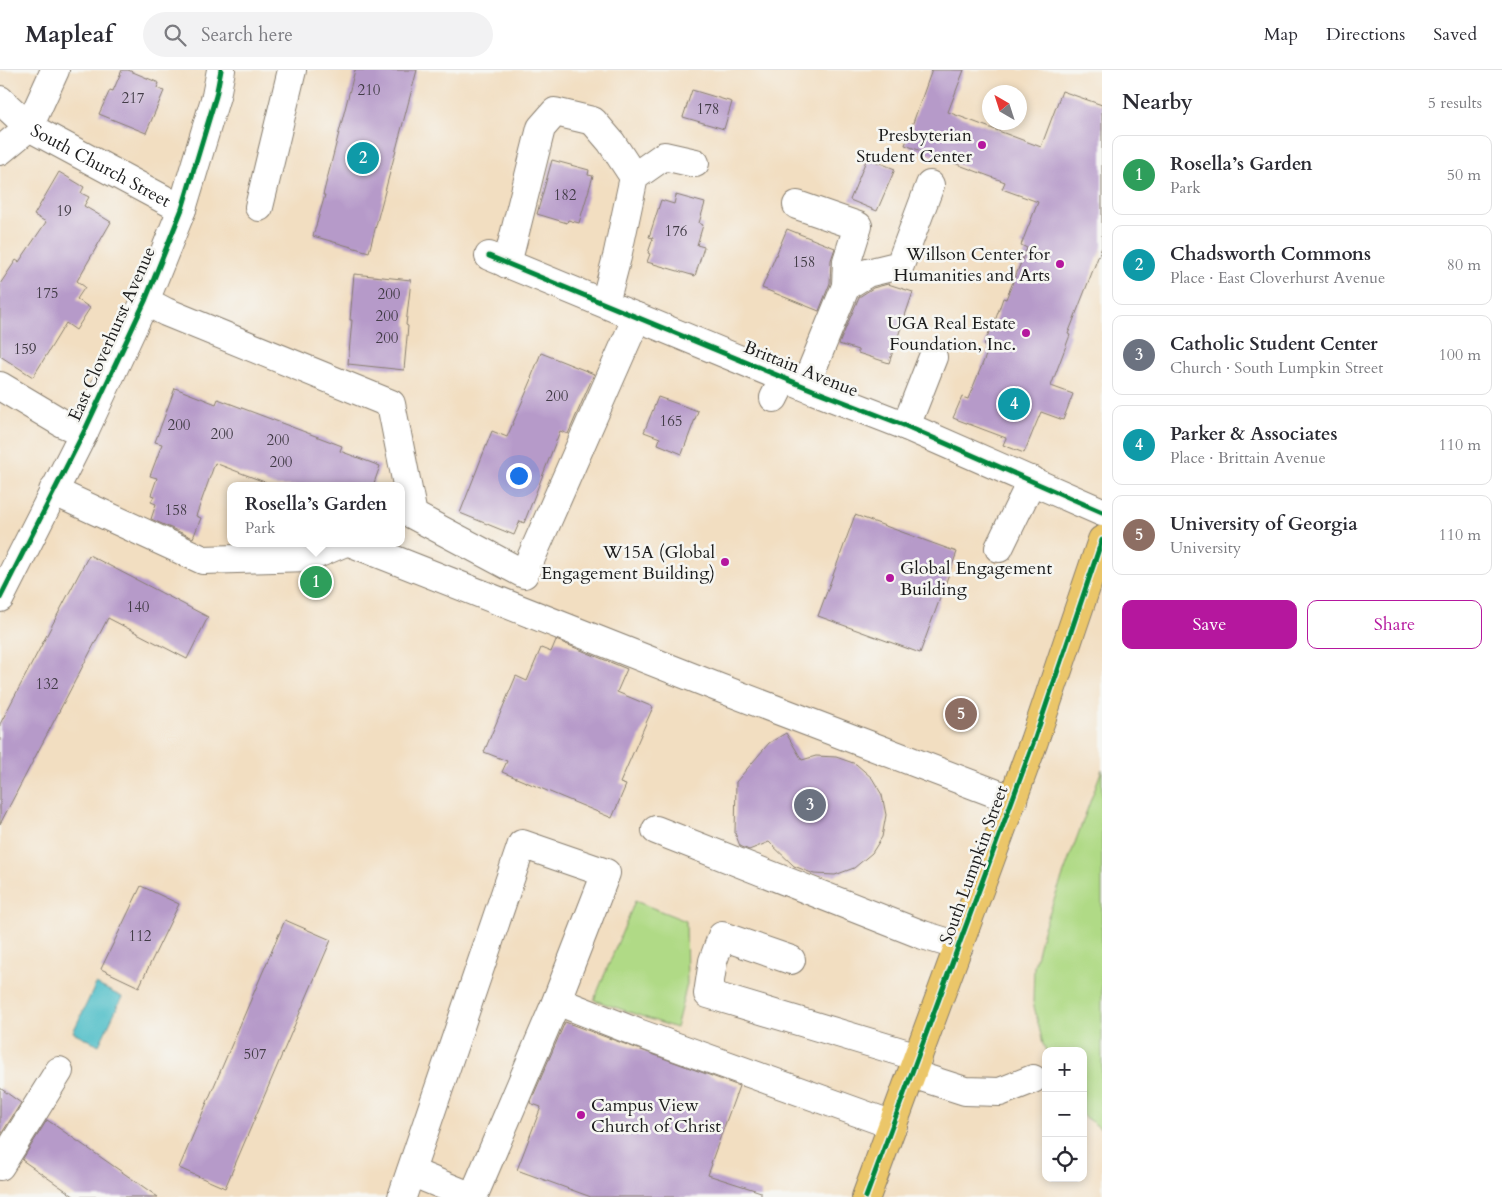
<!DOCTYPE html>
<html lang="en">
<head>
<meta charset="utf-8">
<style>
	:root { --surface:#fff; --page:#f2f2f3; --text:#2b2b33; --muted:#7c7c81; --line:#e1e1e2; --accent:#b5179e }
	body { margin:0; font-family:Cardo,serif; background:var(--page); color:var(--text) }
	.controls { position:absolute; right:15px; bottom:15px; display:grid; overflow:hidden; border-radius:10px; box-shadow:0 2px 8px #0003 }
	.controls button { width:45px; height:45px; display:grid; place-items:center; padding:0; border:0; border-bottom:1px solid var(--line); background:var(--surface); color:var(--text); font:25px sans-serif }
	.compass { position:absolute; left:982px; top:15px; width:45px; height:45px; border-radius:50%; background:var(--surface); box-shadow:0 2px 8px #0003; rotate:321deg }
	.you { position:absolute; left:518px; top:405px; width:18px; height:18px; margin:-12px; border:4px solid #fff; border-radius:50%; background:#1a73e8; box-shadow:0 0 0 8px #1a73e833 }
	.badge { display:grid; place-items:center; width:32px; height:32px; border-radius:50%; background:var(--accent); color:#fff; font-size:16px; font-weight:700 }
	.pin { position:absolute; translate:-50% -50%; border:2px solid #fff; box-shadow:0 1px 5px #0006 }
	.popup { position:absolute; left:227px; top:412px; width:178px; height:65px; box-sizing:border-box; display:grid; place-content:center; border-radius:10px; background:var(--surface); filter:drop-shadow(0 1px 4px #0005); font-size:16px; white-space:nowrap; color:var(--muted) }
	.popup b { font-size:19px; color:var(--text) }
	.popup::after { content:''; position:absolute; left:50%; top:100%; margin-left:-10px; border:10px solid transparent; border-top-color:var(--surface) }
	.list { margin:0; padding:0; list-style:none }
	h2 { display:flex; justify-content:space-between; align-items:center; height:65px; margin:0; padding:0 20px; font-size:21px }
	h2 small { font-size:16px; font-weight:400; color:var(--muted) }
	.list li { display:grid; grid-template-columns:32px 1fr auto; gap:15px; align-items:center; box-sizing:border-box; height:80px; margin:0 10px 10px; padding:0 10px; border:1px solid var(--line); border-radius:10px }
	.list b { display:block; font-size:19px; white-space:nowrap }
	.list p { margin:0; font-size:16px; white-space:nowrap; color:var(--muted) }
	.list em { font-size:16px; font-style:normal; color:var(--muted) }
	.actions { display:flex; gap:10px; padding:15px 20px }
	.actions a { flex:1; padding:11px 0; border:1px solid var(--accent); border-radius:10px; text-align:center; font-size:18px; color:var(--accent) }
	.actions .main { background:var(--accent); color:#fff }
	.icon { flex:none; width:28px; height:28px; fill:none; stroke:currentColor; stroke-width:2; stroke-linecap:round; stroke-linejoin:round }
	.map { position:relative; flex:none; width:1102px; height:1127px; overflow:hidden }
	header { display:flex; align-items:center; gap:30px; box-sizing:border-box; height:70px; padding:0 25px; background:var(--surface); border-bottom:1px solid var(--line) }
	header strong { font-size:24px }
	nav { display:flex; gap:28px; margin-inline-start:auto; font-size:18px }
	.search { width:350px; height:45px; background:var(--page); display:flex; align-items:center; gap:12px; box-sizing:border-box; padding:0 18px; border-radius:28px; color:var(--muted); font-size:19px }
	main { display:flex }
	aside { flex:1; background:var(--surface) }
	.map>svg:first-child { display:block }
	.green { fill:#b0da86; stroke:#667b51 }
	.water { fill:#53c0c9; stroke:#386e72 }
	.building { fill:#b69ac9 }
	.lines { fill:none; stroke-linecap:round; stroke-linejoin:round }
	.minor-casing { stroke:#877d6e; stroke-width:30 }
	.major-casing { stroke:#877d6e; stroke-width:30 }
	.minor { stroke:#fff; stroke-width:28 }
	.major { stroke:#ebc669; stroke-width:28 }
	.cycleway-casing { stroke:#f6f6f2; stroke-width:8 }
	.cycleway { stroke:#00873e; stroke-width:5 }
	.poi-dot { fill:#b5179e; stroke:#f6f6f2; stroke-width:2 }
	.labels { text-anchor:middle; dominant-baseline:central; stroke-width:5; stroke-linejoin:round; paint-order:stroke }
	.number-label { font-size:15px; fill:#423c47 }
	.poi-label { font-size:18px; fill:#1c1c1c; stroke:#f6f6f2; text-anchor:end }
	.street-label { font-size:18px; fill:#1c1c1c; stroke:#f6f6f2 }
</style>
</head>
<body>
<header>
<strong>Mapleaf</strong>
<div class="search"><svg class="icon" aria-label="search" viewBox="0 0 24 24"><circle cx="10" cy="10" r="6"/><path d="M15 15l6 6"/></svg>Search here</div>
<nav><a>Map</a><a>Directions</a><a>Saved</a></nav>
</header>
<main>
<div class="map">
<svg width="1102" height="1127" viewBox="0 0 1102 1127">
	<rect width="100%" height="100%" fill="#f6f6f2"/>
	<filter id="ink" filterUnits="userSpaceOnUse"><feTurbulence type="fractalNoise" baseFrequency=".02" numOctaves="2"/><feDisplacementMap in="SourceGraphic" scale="10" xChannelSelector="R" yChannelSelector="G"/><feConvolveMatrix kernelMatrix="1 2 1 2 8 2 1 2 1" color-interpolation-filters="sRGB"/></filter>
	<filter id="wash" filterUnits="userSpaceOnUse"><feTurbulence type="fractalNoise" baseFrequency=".0096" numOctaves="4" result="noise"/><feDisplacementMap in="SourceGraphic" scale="20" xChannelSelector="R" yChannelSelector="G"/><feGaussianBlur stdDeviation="1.12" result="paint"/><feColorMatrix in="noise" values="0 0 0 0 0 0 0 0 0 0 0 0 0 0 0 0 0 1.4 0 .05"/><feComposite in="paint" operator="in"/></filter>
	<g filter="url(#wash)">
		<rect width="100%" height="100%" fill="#f2dec1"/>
		<!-- green -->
		<g class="green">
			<path d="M1102,699V1059L1083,1046V981H1046L1043,974L1033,932L1034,896L1043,860Z"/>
			<path d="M635,831L686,851L687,914L676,958L594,930Z"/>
		</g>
		<!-- water -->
		<path class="water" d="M96,914L122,927L99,975L73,962Z"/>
		<g id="blocks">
			<!-- building -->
			<g class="building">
				<path d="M122,0H128L159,13L157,18L164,21L146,63L99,44L110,20L113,21Z"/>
				<path d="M355,0H417L369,182L313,166L325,125H323Z"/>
				<path d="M932,0H964L948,42L1041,77L1062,21L1102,35V177L1068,264L1070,265L1051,316L1073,324L1063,350L1041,342L1024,383L1003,375L1006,368L953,348L962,327L968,329L989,278L984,276L993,251H995L1003,228L1006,229L1027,178L1021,175L1038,132L1002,119L1005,112L905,75Z"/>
				<path d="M692,20L732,32L724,59L683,47Z"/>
				<path d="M867,88L895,99L877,141L850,130Z"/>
				<path d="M552,90L589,100L588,105L593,106L579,153L568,150L567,153L537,144Z"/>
				<path d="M59,102L84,117L81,123L89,127L84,136L111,152L77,211L85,217L77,229L90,238L76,260L66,253L33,307L0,286V214L16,190L19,192L46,152L34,145Z"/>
				<path d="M676,125L705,133L699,153L703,155L697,175L704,177L695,206L647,192L650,184L648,183L653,168L649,167L661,130L674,134Z"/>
				<path d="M787,159L835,178L831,190L830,213L819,241L762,218Z"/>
				<path d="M354,204L411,210L406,255L408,256L404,300L348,294L352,250H350Z"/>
				<path d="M888,214L913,222L889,293L858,283V280L839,274L859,227L873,218Z"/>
				<path d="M541,283L594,304L568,364L560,361L524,453L520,451L514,465L460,443L492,361L507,367L532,309L531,308Z"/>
				<path d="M175,318L216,334L218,329L342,376L340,381L380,396L373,416H275L215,393L196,446L201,448L193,468L151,449L156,434L151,432L154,426L151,425L157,408L150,406L162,374L155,372Z"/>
				<path d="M658,327L698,341L682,384L658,374L660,368L644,362Z"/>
				<path d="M855,445L957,482L920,583L818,546Z"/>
				<path d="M89,485L208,547L187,589L108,548L0,754V654Z"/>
				<path d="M556,570L627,599L617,622L653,637L620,713L626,715L612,748L502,702L507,691L484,682L516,606L527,611L541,578L551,582Z"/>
				<path d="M786,663L802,690L816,686L836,687L856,694L872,708L882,725L886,745L882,767L872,783L854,798L835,805L814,804L794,796L769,772L749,780L740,776L735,763L736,712L769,673Z"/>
				<path d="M141,816L179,834L139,917L101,899Z"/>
				<path d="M285,850L331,870L225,1118L179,1098Z"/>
				<path d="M565,952L739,1016L711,1093L712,1094L708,1105L761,1122V1127H591L517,1100L541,1037L530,1033Z"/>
				<path d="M0,1018L21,1033L0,1066Z"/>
				<path d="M47,1050L53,1054L158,1127H75L22,1090Z"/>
			</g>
		</g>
	</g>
	<g filter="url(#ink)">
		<use href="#blocks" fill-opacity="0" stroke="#877d6e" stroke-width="1"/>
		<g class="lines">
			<!-- minor casing -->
			<g class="minor-casing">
				<g id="minor">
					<path id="s1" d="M0,30L29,57L182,139"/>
					<path d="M0,81L29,57L55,0"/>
					<path d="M797,135L858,156L847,191L846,216"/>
					<path d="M259,137L292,0"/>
					<path d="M489,186L813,320L906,356L1102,442"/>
					<path d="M507,194L541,58L555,42L593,51L611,72L634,107"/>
					<path d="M145,231L166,242L391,334L413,445L524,504L637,247"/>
					<path d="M605,233L617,187L634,107L664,86L695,93"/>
					<path d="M0,316L62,353L84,362"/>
					<path d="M805,316L846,216L867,203L900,195L930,115"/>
					<path d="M774,328L784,308"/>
					<path d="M906,356L933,287"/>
					<path d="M53,421L203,490L310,487L343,473"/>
					<path d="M352,473L717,617L1013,730"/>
					<path d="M999,478L1032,410"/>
					<path d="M0,528L84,362L145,231L182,139L216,26L221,0"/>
					<path d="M656,760L923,865L959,876"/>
					<path d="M791,890L722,866L713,891L708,924L918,987"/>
					<path d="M557,931L638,963L893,1055"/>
					<path d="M912,1004L965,1021L1000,1022L1033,1009"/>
					<path d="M0,1096L59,1001"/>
					<path d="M411,1102L472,1127"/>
					<path d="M402,1127L522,774L606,803L554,937L473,1127"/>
				</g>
			</g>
			<!-- major casing -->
			<g class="major-casing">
				<path id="major" d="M866,1127L1034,671L1102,470"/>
			</g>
			<!-- minor -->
			<use href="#minor" class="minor"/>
			<!-- major -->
			<use href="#major" class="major"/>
			<!-- cycleway casing -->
			<g class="cycleway-casing">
				<g id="cycleway">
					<path d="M489,186L813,320L906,356L1102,442"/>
					<path d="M0,528L84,362L145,231L182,139L216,26L221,0"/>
					<path d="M866,1127L1034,671L1102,470"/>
				</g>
			</g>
			<!-- cycleway -->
			<use href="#cycleway" class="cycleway"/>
		</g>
	</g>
	<!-- markers -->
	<g class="poi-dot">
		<circle cx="982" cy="75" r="5"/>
		<circle cx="1060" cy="194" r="5"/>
		<circle cx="1026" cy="263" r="5"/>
		<circle cx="725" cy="492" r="5"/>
		<circle cx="890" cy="508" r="5"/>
		<circle cx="581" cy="1045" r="5"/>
	</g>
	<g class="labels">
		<!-- number labels -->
		<g class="number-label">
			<text x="369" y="20">210</text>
			<text x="133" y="28">217</text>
			<text x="708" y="39">178</text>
			<text x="565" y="125">182</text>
			<text x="64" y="141">19</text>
			<text x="676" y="161">176</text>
			<text x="804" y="192">158</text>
			<text x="47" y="223">175</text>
			<text x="389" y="224">200</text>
			<text x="387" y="246">200</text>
			<text x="387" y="268">200</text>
			<text x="25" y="279">159</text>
			<text x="557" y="326">200</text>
			<text x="671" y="351">165</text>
			<text x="179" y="355">200</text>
			<text x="222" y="364">200</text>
			<text x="278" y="370">200</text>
			<text x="281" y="392">200</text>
			<text x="176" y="440">158</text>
			<text x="138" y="537">140</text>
			<text x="47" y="614">132</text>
			<text x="140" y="866">112</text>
			<text x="255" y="984">507</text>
		</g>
		<!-- poi labels -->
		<g class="poi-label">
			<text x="972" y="65">Presbyterian<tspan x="972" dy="21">Student Center</tspan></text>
			<text x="1050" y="184">Willson Center for<tspan x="1050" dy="21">Humanities and Arts</tspan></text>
			<text x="1016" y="253">UGA Real Estate<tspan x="1016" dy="21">Foundation, Inc.</tspan></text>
			<text x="715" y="482">W15A (Global<tspan x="715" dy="21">Engagement Building)</tspan></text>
			<text x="900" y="498" text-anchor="start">Global Engagement<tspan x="900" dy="21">Building</tspan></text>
			<text x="591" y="1035" text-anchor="start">Campus View<tspan x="591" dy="21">Church of Christ</tspan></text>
		</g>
		<!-- street labels -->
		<g class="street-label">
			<text stroke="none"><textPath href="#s1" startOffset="121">South Church Street</textPath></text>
			<text transform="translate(112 264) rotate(-66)">East Cloverhurst Avenue</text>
			<text transform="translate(801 299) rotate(22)">Brittain Avenue</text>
			<text transform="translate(974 795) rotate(-70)">South Lumpkin Street</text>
		</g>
	</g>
</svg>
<div class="controls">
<button>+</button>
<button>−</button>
<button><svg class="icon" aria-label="locate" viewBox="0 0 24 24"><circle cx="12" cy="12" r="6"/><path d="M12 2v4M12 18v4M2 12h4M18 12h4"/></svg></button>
</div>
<svg class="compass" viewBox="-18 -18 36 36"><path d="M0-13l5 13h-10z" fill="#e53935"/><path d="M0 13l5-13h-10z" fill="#7c7c81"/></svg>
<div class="you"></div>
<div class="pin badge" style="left:316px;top:512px;background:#2e9e5b">1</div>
<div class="popup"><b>Rosella’s Garden</b>Park</div>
<div class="pin badge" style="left:363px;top:88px;background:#0f9aa8">2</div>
<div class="pin badge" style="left:810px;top:735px;background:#6b7280">3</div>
<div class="pin badge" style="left:1014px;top:334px;background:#0f9aa8">4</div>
<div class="pin badge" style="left:961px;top:644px;background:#8d6e63">5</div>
</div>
<aside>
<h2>Nearby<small>5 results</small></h2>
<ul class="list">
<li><span class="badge" style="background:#2e9e5b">1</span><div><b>Rosella’s Garden</b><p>Park</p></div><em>50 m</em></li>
<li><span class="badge" style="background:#0f9aa8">2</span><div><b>Chadsworth Commons</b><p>Place · East Cloverhurst Avenue</p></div><em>80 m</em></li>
<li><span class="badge" style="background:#6b7280">3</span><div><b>Catholic Student Center</b><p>Church · South Lumpkin Street</p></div><em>100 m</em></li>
<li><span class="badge" style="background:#0f9aa8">4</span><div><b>Parker &amp; Associates</b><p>Place · Brittain Avenue</p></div><em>110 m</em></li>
<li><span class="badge" style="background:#8d6e63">5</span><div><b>University of Georgia</b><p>University</p></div><em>110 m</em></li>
</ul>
<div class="actions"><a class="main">Save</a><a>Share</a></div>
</aside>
</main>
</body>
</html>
